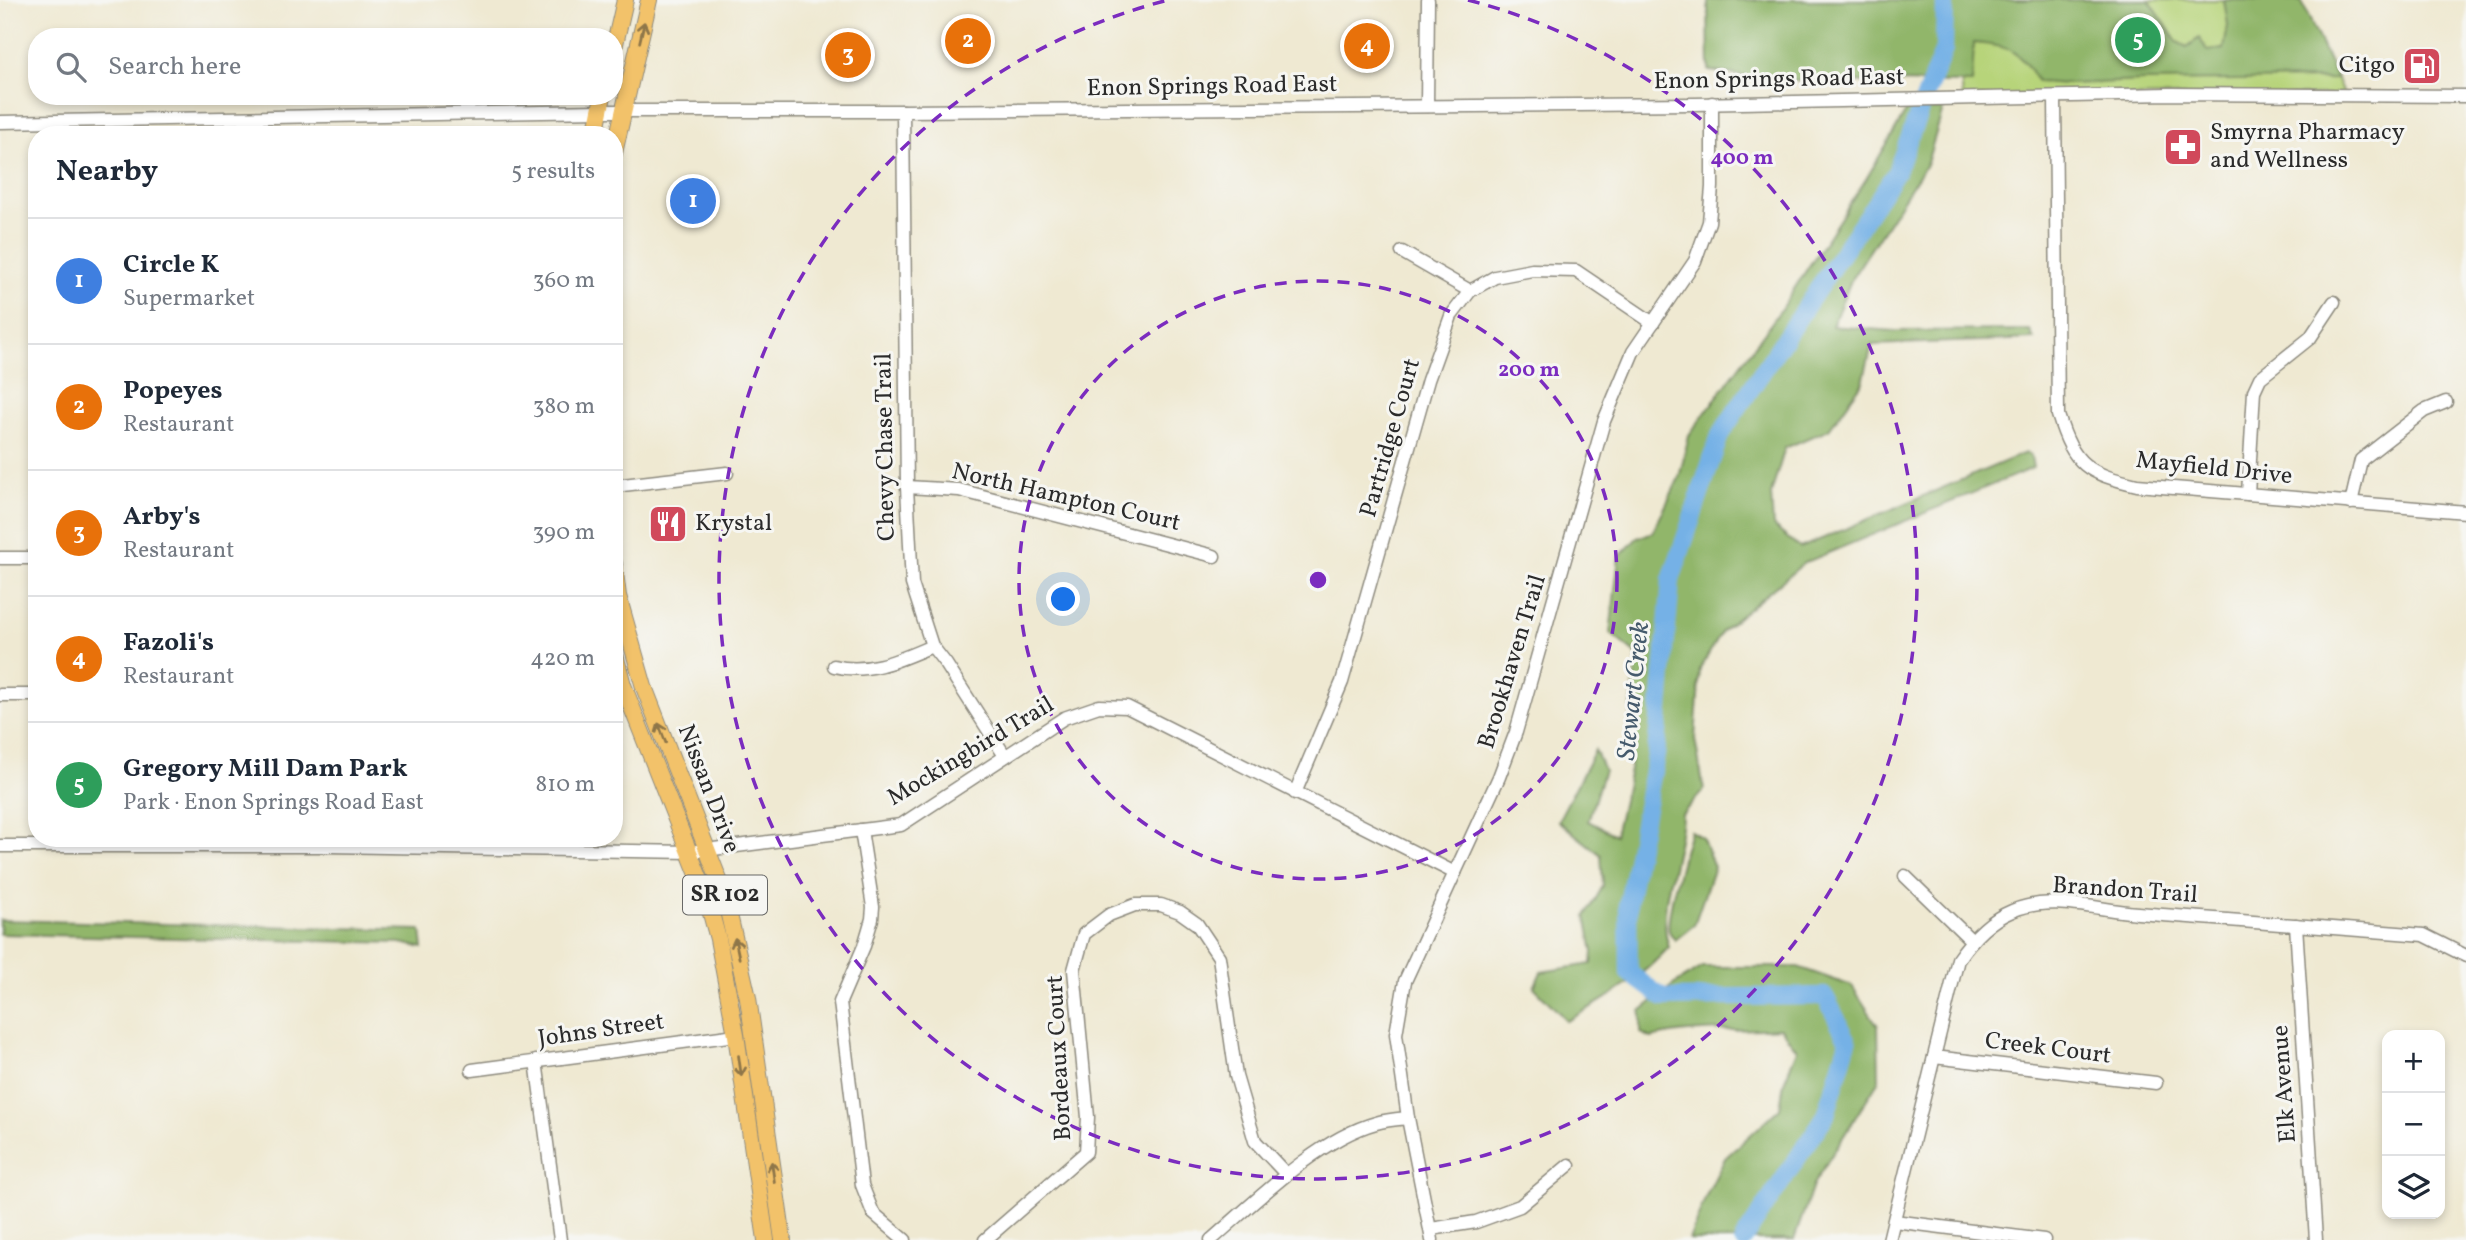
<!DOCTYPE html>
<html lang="en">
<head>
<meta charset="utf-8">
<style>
	:root { --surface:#fff; --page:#f6f6f7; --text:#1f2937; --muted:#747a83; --line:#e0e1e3; --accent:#1a73e8 }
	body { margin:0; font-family:Vollkorn,serif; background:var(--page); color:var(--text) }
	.controls { position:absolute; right:21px; bottom:21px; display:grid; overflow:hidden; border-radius:14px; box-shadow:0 4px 10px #0003 }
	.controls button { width:63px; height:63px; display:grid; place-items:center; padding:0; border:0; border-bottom:2px solid var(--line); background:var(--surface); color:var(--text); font:35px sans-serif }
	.you { position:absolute; left:1064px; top:600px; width:24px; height:24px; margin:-18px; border:5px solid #fff; border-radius:50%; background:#1a73e8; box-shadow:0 0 0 10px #1a73e833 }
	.badge { display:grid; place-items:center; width:46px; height:46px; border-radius:50%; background:var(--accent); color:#fff; font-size:23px; font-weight:700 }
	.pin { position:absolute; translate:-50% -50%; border:4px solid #fff; box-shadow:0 2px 7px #0006 }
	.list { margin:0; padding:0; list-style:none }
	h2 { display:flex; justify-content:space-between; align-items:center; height:91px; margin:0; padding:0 28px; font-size:30px }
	h2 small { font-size:23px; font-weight:400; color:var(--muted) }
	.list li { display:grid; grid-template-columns:46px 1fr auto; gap:21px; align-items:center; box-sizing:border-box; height:126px; padding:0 28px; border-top:2px solid var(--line) }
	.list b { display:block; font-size:26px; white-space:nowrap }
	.list p { margin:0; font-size:23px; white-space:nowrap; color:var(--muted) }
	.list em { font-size:23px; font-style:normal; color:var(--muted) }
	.icon { flex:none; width:38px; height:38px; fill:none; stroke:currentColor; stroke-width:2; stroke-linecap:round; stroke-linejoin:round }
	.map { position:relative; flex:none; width:2466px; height:1240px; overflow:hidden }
	.search { position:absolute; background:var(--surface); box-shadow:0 4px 10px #0003; left:28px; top:28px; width:595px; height:77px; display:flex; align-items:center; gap:18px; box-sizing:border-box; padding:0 24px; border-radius:28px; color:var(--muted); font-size:26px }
	.panel { position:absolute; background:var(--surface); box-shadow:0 4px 10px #0003; left:28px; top:126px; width:595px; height:721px; border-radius:28px }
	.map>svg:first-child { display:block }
	.green { fill:#b7d47a; stroke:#718052; stroke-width:2 }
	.forest { fill:#91b66a; stroke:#5e704a; stroke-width:2 }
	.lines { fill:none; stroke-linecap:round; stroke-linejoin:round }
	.river { stroke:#74b1e6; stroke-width:18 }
	.minor-casing { stroke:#8d8a7e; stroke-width:15 }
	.major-casing { stroke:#8d8a7e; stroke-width:18 }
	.minor { stroke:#fff; stroke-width:12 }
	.major { stroke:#f2c26a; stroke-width:16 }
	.oneway { stroke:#8e764a }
	.ring { fill:none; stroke:#7b2cbf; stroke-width:3.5; stroke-dasharray:12 9 }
	.labels { text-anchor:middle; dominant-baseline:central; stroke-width:6; stroke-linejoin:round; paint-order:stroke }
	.shield { fill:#f6f6f2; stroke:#686867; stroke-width:2 }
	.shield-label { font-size:23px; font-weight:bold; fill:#2b2b2b }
	.poi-label { font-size:24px; fill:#2b2b2b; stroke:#f6f6f2; text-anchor:start }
	.street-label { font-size:24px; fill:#2b2b2b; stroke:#f6f6f2 }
	.water-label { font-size:26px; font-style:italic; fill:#455a6c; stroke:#f6f6f2 }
	.centre { fill:#7b2cbf; stroke:#f6f6f2; stroke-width:3.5 }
	.ring-label { font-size:21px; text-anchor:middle; font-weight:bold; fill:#7b2cbf; stroke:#f6f6f2; stroke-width:6; stroke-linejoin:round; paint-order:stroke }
</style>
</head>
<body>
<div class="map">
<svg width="2466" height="1240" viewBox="0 0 2466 1240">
	<rect width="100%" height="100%" fill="#f6f6f2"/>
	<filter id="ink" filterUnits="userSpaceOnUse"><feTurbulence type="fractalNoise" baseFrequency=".0143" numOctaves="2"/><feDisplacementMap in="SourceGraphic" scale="14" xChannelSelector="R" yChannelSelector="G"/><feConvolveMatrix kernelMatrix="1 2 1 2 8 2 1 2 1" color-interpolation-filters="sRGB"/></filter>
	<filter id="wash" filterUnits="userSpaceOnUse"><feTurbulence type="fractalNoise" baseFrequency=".00686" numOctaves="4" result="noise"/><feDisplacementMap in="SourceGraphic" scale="28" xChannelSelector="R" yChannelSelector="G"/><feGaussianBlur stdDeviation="1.57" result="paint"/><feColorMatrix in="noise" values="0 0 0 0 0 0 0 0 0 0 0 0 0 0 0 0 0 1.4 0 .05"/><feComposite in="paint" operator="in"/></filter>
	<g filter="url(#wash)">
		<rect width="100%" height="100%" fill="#efe9d2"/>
		<!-- green -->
		<path class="green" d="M1953,0H2301L2344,95L1963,98Z"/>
		<!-- forest -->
		<g class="forest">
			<path d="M1708,0H2149L2177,42L2187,47L2199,38L2208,51L2224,49L2228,25L2224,0H2301L2337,79L2144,81L2068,84L2038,82C2017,49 2012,47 1974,43L1972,83L1778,81L1709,71Z"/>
			<path d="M1943,109L1927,163L1852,278L1832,326L1895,331L2030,330L2034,339L1872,345L1863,382L1829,429L1785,448L1771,494L1773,526L1800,548L2025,453L2031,456L2033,468L1804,563L1722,631L1700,669L1695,739L1704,790L1682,814C1681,858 1655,904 1669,947C1640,980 1604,1000 1567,1021L1534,987L1541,972L1592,964L1593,952L1586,916L1603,886L1601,855L1558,821L1595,750L1604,770L1588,821L1615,835L1630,770L1631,709L1637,655L1610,633L1619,557L1637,538L1653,532L1679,478L1689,435L1775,318L1866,179L1907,110Z"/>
			<path d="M1690,831L1702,837L1714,867L1694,925L1675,940C1673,937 1670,934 1669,931C1665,917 1685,847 1690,831Z"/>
			<path d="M0,920L421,930L423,948L401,943L0,934Z"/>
			<path d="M1703,967H1798L1852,986L1878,1026L1879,1080L1814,1183L1794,1240H1689L1706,1196L1725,1158L1780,1108L1784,1082L1797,1050L1780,1028C1737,1031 1692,1028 1651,1038L1641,1033V1011L1673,985Z"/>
		</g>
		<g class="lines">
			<!-- river -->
			<path class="river" d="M1743,1240L1826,1115L1848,1041L1825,996L1663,998L1629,973L1628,904L1656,755L1671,580L1720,435L1896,172L1944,49L1945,0"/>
		</g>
	</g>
	<g filter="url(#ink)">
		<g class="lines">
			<!-- minor casing -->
			<g class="minor-casing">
				<g id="minor">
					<path d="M2055,97L2058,415C2074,466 2087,473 2137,485L2466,512"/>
					<path d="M1427,106L1428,0"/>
					<path d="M903,111L907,487L912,584L932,646L946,664L1005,756"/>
					<path d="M0,122L600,111H903L1695,104L2169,94L2466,96"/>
					<path d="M1402,252L1470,291"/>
					<path d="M614,486L727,473"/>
					<path d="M907,487L959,490L1214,556"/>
					<path d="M2248,494L2254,391L2260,378L2310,338L2334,302"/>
					<path d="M2351,503L2361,460L2424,411L2446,402"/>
					<path d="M0,558H37"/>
					<path d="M834,666C869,675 901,659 932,646"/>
					<path d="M0,695H37"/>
					<path d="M1295,793L1342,682L1428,380L1451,316L1470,291L1495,277L1532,270L1576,271L1653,323"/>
					<path d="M861,830L873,907L872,919L864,946L840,1002L862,1185L873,1213L905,1240"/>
					<path d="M0,846H329L690,852L901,825L1064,718L1099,706L1127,707L1455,873"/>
					<path d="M1905,876L1972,941"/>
					<path d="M2296,925L2316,1240"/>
					<path d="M1934,1057L2156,1083"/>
					<path d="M536,1061L560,1240"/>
					<path d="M472,1070L736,1035"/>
					<path d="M1894,1221L2044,1240"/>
					<path d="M1431,1229L1476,1222L1520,1206L1569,1165"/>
					<path d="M985,1240L1086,1152L1088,1117L1074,970L1084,934L1109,915L1135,905H1161L1180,912L1197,924L1219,957L1236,1076L1255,1141L1286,1174"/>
					<path d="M1211,1240C1256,1201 1318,1139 1376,1123C1386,1120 1398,1119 1408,1118"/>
					<path d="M1432,1240L1408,1118L1396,1034L1405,981L1499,777L1516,732L1604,421L1633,352L1695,261L1709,222L1712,187V103"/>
					<path d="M1889,1240L1958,959C1971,940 1990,920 2012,911C2053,894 2096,910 2138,913C2233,921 2328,928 2424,935L2466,956"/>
				</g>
			</g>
			<!-- major casing -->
			<g class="major-casing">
				<g id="major">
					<path d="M614,48L625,0"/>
					<path d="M595,135L603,96"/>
					<path d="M614,153L649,0"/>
					<path d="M614,564L618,596L644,687L724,893L748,998L783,1240"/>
					<path d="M614,651L623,685L706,895L718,939L736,1035L766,1240"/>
				</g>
			</g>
			<!-- minor -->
			<use href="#minor" class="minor"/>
			<!-- major -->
			<use href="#major" class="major"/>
		</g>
		<!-- one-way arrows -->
		<defs><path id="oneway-shaft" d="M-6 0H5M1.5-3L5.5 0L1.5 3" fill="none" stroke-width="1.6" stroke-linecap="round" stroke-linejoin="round" transform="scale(1.75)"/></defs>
		<g class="oneway">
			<use href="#oneway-shaft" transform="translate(642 32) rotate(-77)"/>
			<use href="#oneway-shaft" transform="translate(662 733) rotate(-111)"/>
			<use href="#oneway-shaft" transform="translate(737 948) rotate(-102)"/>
			<use href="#oneway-shaft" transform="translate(740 1066) rotate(82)"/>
			<use href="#oneway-shaft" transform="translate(773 1172) rotate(-98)"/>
		</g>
	</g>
	<!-- distance rings -->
	<g class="ring">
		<circle cx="1318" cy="580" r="299"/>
		<path d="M1468 0A599 599 0 1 1 1168 0"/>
	</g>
	<!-- icons -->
	<defs>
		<g id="fuel-square" transform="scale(2.0125)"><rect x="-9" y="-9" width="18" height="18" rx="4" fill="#d1495b" stroke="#f6f6f2"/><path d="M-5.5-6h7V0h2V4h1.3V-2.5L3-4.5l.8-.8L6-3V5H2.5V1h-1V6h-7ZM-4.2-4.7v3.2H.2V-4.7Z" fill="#fff"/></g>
		<g id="pharmacy-square" transform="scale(2.0125)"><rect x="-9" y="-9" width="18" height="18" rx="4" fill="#d1495b" stroke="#f6f6f2"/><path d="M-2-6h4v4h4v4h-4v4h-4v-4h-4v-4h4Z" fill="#fff"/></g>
		<g id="restaurant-square" transform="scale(2.0125)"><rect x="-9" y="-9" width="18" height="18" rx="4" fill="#d1495b" stroke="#f6f6f2"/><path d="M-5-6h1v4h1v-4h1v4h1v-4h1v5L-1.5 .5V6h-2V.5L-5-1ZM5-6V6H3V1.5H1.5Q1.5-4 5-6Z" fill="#fff"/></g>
	</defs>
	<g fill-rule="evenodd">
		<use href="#fuel-square" x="2422" y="66"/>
		<use href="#pharmacy-square" x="2183" y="147"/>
		<use href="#restaurant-square" x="668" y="524"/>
	</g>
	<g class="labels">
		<!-- shield labels -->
		<rect class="shield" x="683" y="875.5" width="84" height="39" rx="5"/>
		<g class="shield-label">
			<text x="725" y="895">SR 102</text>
		</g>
		<!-- poi labels -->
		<g class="poi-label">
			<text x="2395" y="66" text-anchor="end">Citgo</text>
			<text x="2210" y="133">Smyrna Pharmacy<tspan x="2210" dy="28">and Wellness</tspan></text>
			<text x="695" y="524">Krystal</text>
		</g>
		<!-- street labels -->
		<g class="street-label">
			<text transform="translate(1779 80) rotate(-1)">Enon Springs Road East</text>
			<text transform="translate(1212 87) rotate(-1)">Enon Springs Road East</text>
			<text transform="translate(1391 438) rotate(-74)">Partridge Court</text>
			<text transform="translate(886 447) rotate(-91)">Chevy Chase Trail</text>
			<text transform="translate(2214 469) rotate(6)">Mayfield Drive</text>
			<text transform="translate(1066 498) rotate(13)">North Hampton Court</text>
			<text transform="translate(1513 662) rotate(-73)">Brookhaven Trail</text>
			<text transform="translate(971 752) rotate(-31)">Mockingbird Trail</text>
			<text transform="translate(708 789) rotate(69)">Nissan Drive</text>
			<text transform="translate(2125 891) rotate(4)">Brandon Trail</text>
			<text transform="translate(601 1031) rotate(-8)">Johns Street</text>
			<text transform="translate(2048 1049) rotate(7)">Creek Court</text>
			<text transform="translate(1060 1058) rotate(-93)">Bordeaux Court</text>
			<text transform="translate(2285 1084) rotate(-94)">Elk Avenue</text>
		</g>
		<!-- water labels -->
		<g class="water-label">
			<text transform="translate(1634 691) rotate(-84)">Stewart Creek</text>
		</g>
	</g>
	<circle cx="1318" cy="580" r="10" class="centre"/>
	<g class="ring-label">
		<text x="1742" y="164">400 m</text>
		<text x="1529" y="376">200 m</text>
	</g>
</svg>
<div class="controls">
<button>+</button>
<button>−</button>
<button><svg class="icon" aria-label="layers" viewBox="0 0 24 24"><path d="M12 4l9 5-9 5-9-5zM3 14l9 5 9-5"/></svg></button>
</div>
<div class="you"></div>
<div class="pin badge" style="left:693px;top:201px;background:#3f7fe0">1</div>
<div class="pin badge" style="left:968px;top:41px;background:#e8710a">2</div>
<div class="pin badge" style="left:848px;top:55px;background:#e8710a">3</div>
<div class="pin badge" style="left:1367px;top:46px;background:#e8710a">4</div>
<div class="pin badge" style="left:2138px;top:40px;background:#2e9e5b">5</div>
<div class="search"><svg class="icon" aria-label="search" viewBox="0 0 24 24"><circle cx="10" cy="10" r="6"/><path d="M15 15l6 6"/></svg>Search here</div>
<section class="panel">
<h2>Nearby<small>5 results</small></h2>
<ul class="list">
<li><span class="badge" style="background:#3f7fe0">1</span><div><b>Circle K</b><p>Supermarket</p></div><em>360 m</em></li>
<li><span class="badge" style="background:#e8710a">2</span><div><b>Popeyes</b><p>Restaurant</p></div><em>380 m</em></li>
<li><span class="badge" style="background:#e8710a">3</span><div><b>Arby's</b><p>Restaurant</p></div><em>390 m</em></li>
<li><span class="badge" style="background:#e8710a">4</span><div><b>Fazoli's</b><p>Restaurant</p></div><em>420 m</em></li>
<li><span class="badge" style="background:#2e9e5b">5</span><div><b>Gregory Mill Dam Park</b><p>Park · Enon Springs Road East</p></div><em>810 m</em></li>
</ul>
</section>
</div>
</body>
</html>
